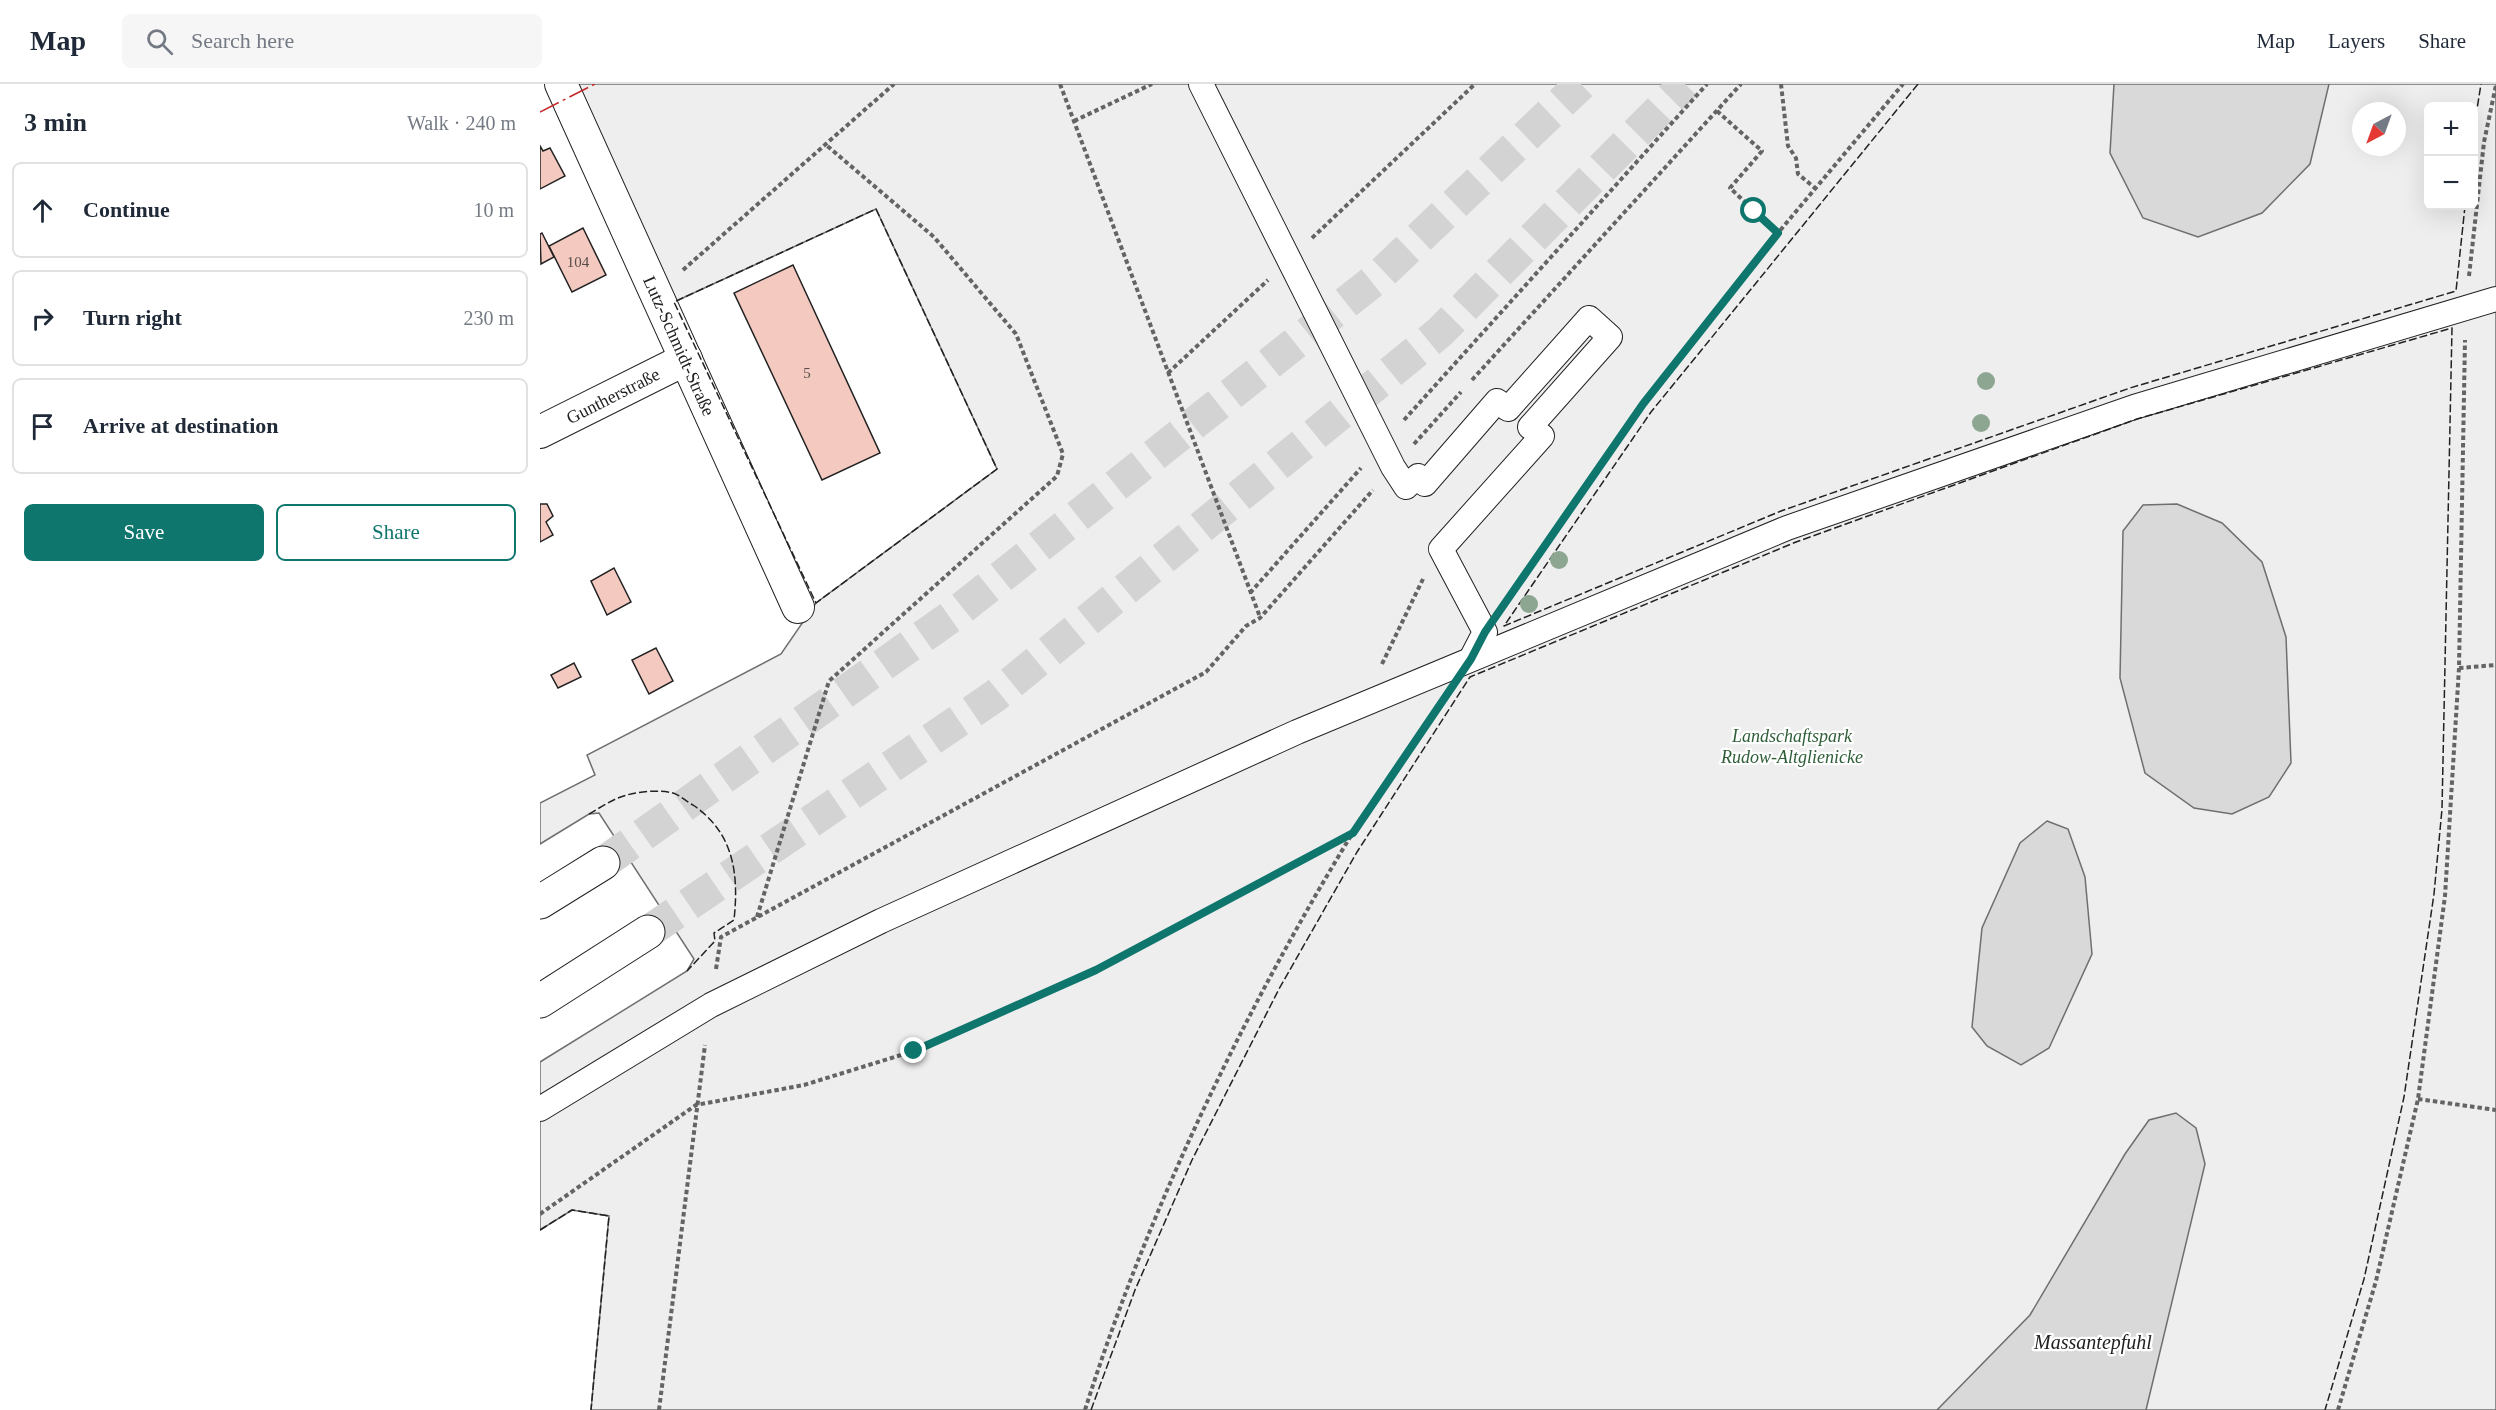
<!DOCTYPE html>
<html lang="en">
<head>
<meta charset="utf-8">
<style>
	:root { --surface:#fff; --page:#f6f6f7; --text:#1f2937; --muted:#747a83; --line:#e0e1e3; --accent:#0f766e }
	body { margin:0; font-family:"Times New Roman",serif; background:var(--page); color:var(--text) }
	.controls { position:absolute; right:18px; top:18px; display:grid; overflow:hidden; border-radius:9px; box-shadow:0 6px 24px #0002 }
	.controls button { width:54px; height:54px; display:grid; place-items:center; padding:0; border:0; border-bottom:2px solid var(--line); background:var(--surface); color:var(--text); font:30px sans-serif }
	.compass { position:absolute; left:1812px; top:18px; width:54px; height:54px; border-radius:50%; background:var(--surface); box-shadow:0 6px 24px #0002; rotate:221deg }
	.stop { position:absolute; width:18px; height:18px; margin:-14px; border:4px solid #0f766e; border-radius:50%; background:#fff }
	.stop.end { background:#0f766e; border-color:#fff; box-shadow:0 2px 6px #0008 }
	.list { margin:0; padding:0; list-style:none }
	h2 { display:flex; justify-content:space-between; align-items:center; height:78px; margin:0; padding:0 24px; font-size:26px }
	h2 small { font-size:20px; font-weight:400; color:var(--muted) }
	.list li { display:grid; grid-template-columns:39px 1fr auto; gap:18px; align-items:center; box-sizing:border-box; height:96px; margin:0 12px 12px; padding:0 12px; border:2px solid var(--line); border-radius:9px }
	.list b { display:block; font-size:22px; white-space:nowrap }
	.list em { font-size:20px; font-style:normal; color:var(--muted) }
	.actions { display:flex; gap:12px; padding:18px 24px }
	.actions a { flex:1; padding:14px 0; border:2px solid var(--accent); border-radius:9px; text-align:center; font-size:21px; color:var(--accent) }
	.actions .main { background:var(--accent); color:#fff }
	.icon { flex:none; width:33px; height:33px; fill:none; stroke:currentColor; stroke-width:2; stroke-linecap:round; stroke-linejoin:round }
	.map { position:relative; flex:none; width:1956px; height:1326px; overflow:hidden }
	header { display:flex; align-items:center; gap:36px; box-sizing:border-box; height:84px; padding:0 30px; background:var(--surface); border-bottom:2px solid var(--line) }
	header strong { font-size:28px }
	nav { display:flex; gap:33px; margin-inline-start:auto; font-size:21px }
	.search { width:420px; height:54px; background:var(--page); display:flex; align-items:center; gap:15px; box-sizing:border-box; padding:0 21px; border-radius:9px; color:var(--muted); font-size:22px }
	main { display:flex }
	aside { flex:1; background:var(--surface) }
	.map>svg:first-child { display:block }
	.green { fill:#eee; stroke:#6f6f6f; stroke-width:1.5; fill-rule:evenodd }
	.water { fill:#d9d9d9; stroke:#6f6f6f; stroke-width:1.5 }
	.building { fill:#f3c9c0; stroke:#222; stroke-width:1.5 }
	.lines { fill:none; stroke-linecap:round; stroke-linejoin:round }
	.motorway-tunnel { stroke:#d3d3d3; stroke-width:33; stroke-dasharray:33 16; stroke-linecap:butt }
	.pedestrian-casing { stroke:#222; stroke-width:26 }
	.minor-casing { stroke:#222; stroke-width:34 }
	.motorway-casing { stroke:#222; stroke-width:35 }
	.path { stroke:#646464; stroke-width:4; stroke-dasharray:4.5 3; stroke-linecap:butt }
	.pedestrian { stroke:#fff; stroke-width:24 }
	.minor { stroke:#fff; stroke-width:32 }
	.motorway { stroke:#fff; stroke-width:33 }
	.fence { stroke:#222; stroke-width:1.5; stroke-dasharray:8 3; stroke-linecap:butt }
	.power { stroke:#c62828; stroke-width:1.5; stroke-dasharray:21 4.5 3 4.5; stroke-linecap:butt }
	.tree { fill:#8da692 }
	.route { stroke:#0f766e; stroke-width:8 }
	.labels { text-anchor:middle; dominant-baseline:central; stroke-width:4.5; stroke-linejoin:round; paint-order:stroke }
	.number-label { font-size:15px; fill:#564c4a }
	.street-label { font-size:18px; fill:#222; stroke:#fff }
	.park-label { font-size:18px; font-style:italic; fill:#2f5e38; stroke:#fff }
	.water-label { font-size:20px; font-style:italic; fill:#222; stroke:#fff }
</style>
</head>
<body>
<header>
<strong>Map</strong>
<div class="search"><svg class="icon" aria-label="search" viewBox="0 0 24 24"><circle cx="10" cy="10" r="6"/><path d="M15 15l6 6"/></svg>Search here</div>
<nav><a>Map</a><a>Layers</a><a>Share</a></nav>
</header>
<main>
<aside>
<h2>3 min<small>Walk · 240 m</small></h2>
<ul class="list">
<li><svg class="icon" aria-label="ahead" viewBox="0 0 24 24"><path d="M12 20V5M6 11l6-6 6 6"/></svg><div><b>Continue</b></div><em>10 m</em></li>
<li><svg class="icon" aria-label="right" viewBox="0 0 24 24"><path d="M7 20v-9h11M14 6l5 5-5 5"/></svg><div><b>Turn right</b></div><em>230 m</em></li>
<li><svg class="icon" aria-label="arrive" viewBox="0 0 24 24"><path d="M6 21V4h12l-3 4 3 4H6"/></svg><div><b>Arrive at destination</b></div></li>
</ul>
<div class="actions"><a class="main">Save</a><a>Share</a></div>
</aside>
<div class="map">
<svg width="1956" height="1326" viewBox="0 0 1956 1326">
	<rect width="100%" height="100%" fill="#fff"/>
	<!-- green -->
	<path class="green" d="M35,0H1956V1326H51L69,1132L32,1126L0,1146V978L147,887L154,875L59,729L49,730L0,760V719L55,691L47,671L241,570L276,519L457,385L336,125L134,218ZM1888,22H1934V122H1888ZM1821,27H1857V63H1821Z"/>
	<!-- water -->
	<g class="water">
		<path d="M1574,0H1789L1770,80L1722,129L1658,153L1603,134L1570,69Z"/>
		<path d="M1637,420L1682,439L1722,478L1746,553L1751,679L1729,713L1692,730L1654,724L1605,689L1580,594L1583,447L1603,421Z"/>
		<path d="M1507,737L1528,745L1545,793L1552,870L1509,964L1481,981L1447,962L1432,943L1442,844L1480,759Z"/>
		<path d="M1636,1029L1656,1044L1665,1080L1606,1326H1397L1490,1231L1585,1070L1609,1036Z"/>
	</g>
	<!-- building -->
	<g class="building">
		<path d="M0,62L3,67L10,64L25,92L0,105Z"/>
		<path d="M43,144L66,191L32,208L9,162Z"/>
		<path d="M2,149L14,173L1,180L0,150Z"/>
		<path d="M253,181L340,369L282,396L194,209Z"/>
		<path d="M0,420H7L13,432L6,438L13,451L0,458Z"/>
		<path d="M74,484L91,518L67,531L51,497Z"/>
		<path d="M116,564L133,597L109,610L92,576Z"/>
		<path d="M34,579L41,593L18,604L11,591Z"/>
	</g>
	<g class="lines">
		<!-- motorway-tunnel -->
		<g class="motorway-tunnel">
			<path d="M63,779L412,532L837,194L1041,0"/>
			<path d="M108,848L455,612L900,248L1145,0"/>
		</g>
		<!-- pedestrian casing -->
		<g class="pedestrian-casing">
			<g id="pedestrian">
				<path d="M661,0L853,383L866,403L878,392L885,400L957,317L968,325L1049,234L1070,253L990,343L1002,352L901,465L945,548L931,575"/>
				<path d="M0,1025L171,921L341,837L757,648L1247,444L1594,323L1956,215"/>
			</g>
		</g>
		<!-- minor casing -->
		<g class="minor-casing">
			<g id="minor">
				<path d="M21,0L258,523"/>
				<path d="M0,348L146,275"/>
			</g>
		</g>
		<!-- motorway casing -->
		<g class="motorway-casing">
			<g id="motorway">
				<path d="M0,818L63,779"/>
				<path d="M0,917L108,848"/>
			</g>
		</g>
		<!-- path -->
		<g class="path">
			<path d="M520,0L720,533"/>
			<path d="M1241,0L1248,62L1256,74L1258,90L1275,104"/>
			<path d="M1177,27L1222,67L1190,104L1238,149"/>
			<path d="M534,37L612,0"/>
			<path d="M772,154L935,0"/>
			<path d="M143,186L354,0"/>
			<path d="M1929,192L1944,58L1956,1"/>
			<path d="M628,289L728,196"/>
			<path d="M932,296L1201,0"/>
			<path d="M864,336L1167,0"/>
			<path d="M874,360L921,308"/>
			<path d="M710,509L821,384"/>
			<path d="M964,520L1103,320L1238,149L1363,0"/>
			<path d="M842,580L883,495"/>
			<path d="M1919,584L1956,581"/>
			<path d="M217,833L289,597L517,392L523,370L476,250L394,153L285,60"/>
			<path d="M176,885L181,853L666,588L706,542L720,534L833,406"/>
			<path d="M1878,1015L1956,1026"/>
			<path d="M0,1130L156,1021L264,1001L374,967L556,886L813,749"/>
			<path d="M119,1326L165,961"/>
			<path d="M545,1326C608,1126 703,929 812,750C839,706 870,664 899,622"/>
			<path d="M1798,1326L1836,1197L1878,1015L1905,812L1919,584L1925,256"/>
		</g>
		<!-- pedestrian -->
		<use href="#pedestrian" class="pedestrian"/>
		<!-- minor -->
		<use href="#minor" class="minor"/>
		<!-- motorway -->
		<use href="#motorway" class="motorway"/>
		<!-- fence -->
		<g class="fence">
			<path d="M1378,0L1111,328L964,542L1241,427L1590,304L1916,207L1925,122"/>
			<path d="M1934,44L1941,0"/>
			<path d="M336,125L457,385L276,519L134,218Z"/>
			<path d="M49,730C58,725 68,718 78,714C92,708 118,705 133,709C140,711 147,718 153,721C194,749 199,790 194,836L174,849L175,857L147,887"/>
			<path d="M0,1146L32,1126L69,1132L51,1326"/>
			<path d="M551,1326L595,1206L652,1076L739,905L817,768L930,593L1256,458L1597,335L1912,244L1902,725L1894,810L1864,1013L1824,1195L1785,1326"/>
		</g>
		<!-- power -->
		<path class="power" d="M0,28L55,0"/>
	</g>
	<!-- trees -->
	<g class="tree">
		<circle cx="1446" cy="297" r="9"/>
		<circle cx="1441" cy="339" r="9"/>
		<circle cx="1019" cy="476" r="9"/>
		<circle cx="989" cy="520" r="9"/>
	</g>
	<g class="lines">
		<!-- route -->
		<path class="route" d="M374,967L556,886L813,749L931,575L945,548L1103,320L1238,149L1214,127"/>
	</g>
	<g class="labels">
		<!-- number labels -->
		<g class="number-label">
			<text x="38" y="178">104</text>
			<text x="267" y="289">5</text>
		</g>
		<!-- street labels -->
		<g class="street-label">
			<text transform="translate(139 262) rotate(66)">Lutz-Schmidt-Straße</text>
			<text transform="translate(73 312) rotate(-27)">Guntherstraße</text>
		</g>
		<!-- park labels -->
		<g class="park-label">
			<text x="1252" y="652">Landschaftspark<tspan x="1252" dy="21">Rudow-Altglienicke</tspan></text>
		</g>
		<!-- water labels -->
		<g class="water-label">
			<text x="1553" y="1258">Massantepfuhl</text>
		</g>
	</g>
</svg>
<div class="controls">
<button>+</button>
<button>−</button>
</div>
<svg class="compass" viewBox="-18 -18 36 36"><path d="M0-13l5 13h-10z" fill="#e53935"/><path d="M0 13l5-13h-10z" fill="#747a83"/></svg>
<div class="stop" style="left:1214px;top:127px"></div>
<div class="stop end" style="left:374px;top:967px"></div>
</div>
</main>
</body>
</html>
